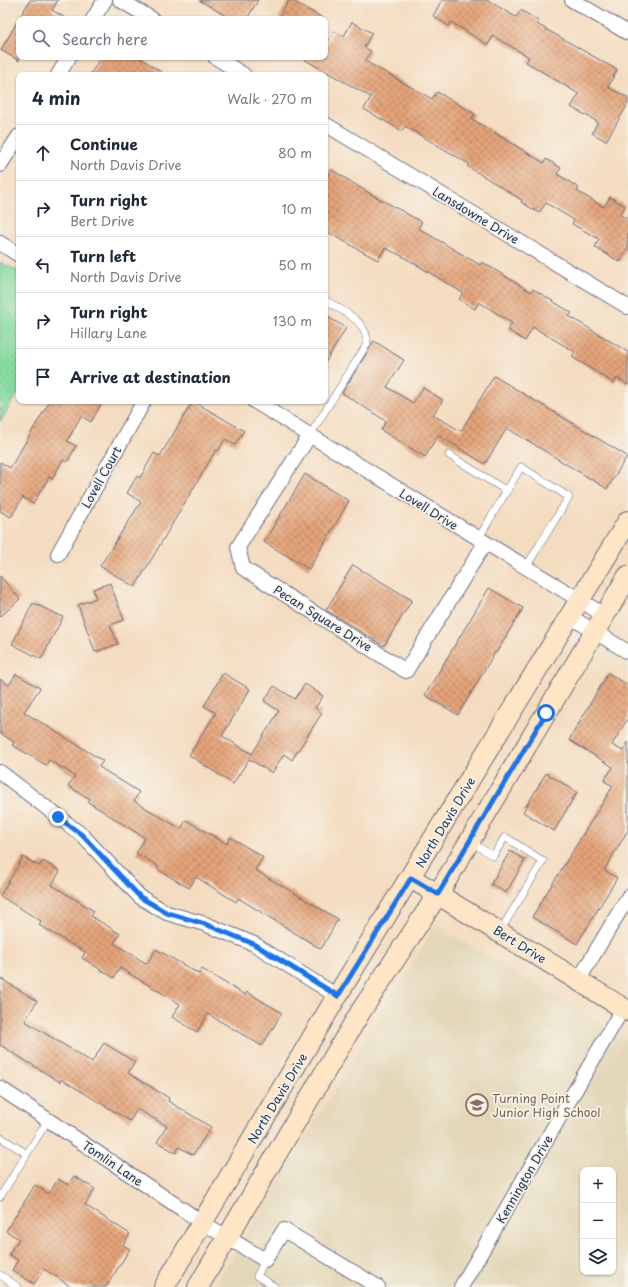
<!DOCTYPE html>
<html lang="en">
<head>
<meta charset="utf-8">
<style>
	:root { --surface:#fff; --page:#f6f6f7; --text:#1f2937; --muted:#747a83; --line:#e0e1e3 }
	body { margin:0; font-family:"Playpen Sans",sans-serif; background:var(--page); color:var(--text) }
	.controls { position:absolute; right:12px; bottom:12px; display:grid; overflow:hidden; border-radius:8px; box-shadow:0 1px 3px #0004 }
	.controls button { width:36px; height:36px; display:grid; place-items:center; padding:0; border:0; border-bottom:1px solid var(--line); background:var(--surface); color:var(--text); font:20px sans-serif }
	.stop { position:absolute; width:12px; height:12px; margin:-9px; border:3px solid #1a73e8; border-radius:50%; background:#fff }
	.stop.end { background:#1a73e8; border-color:#fff; box-shadow:0 1px 4px #0008 }
	.list { margin:0; padding:0; list-style:none }
	h2 { display:flex; justify-content:space-between; align-items:center; height:52px; margin:0; padding:0 16px; font-size:17px }
	h2 small { font-size:13px; font-weight:400; color:var(--muted) }
	.list li { display:grid; grid-template-columns:26px 1fr auto; gap:12px; align-items:center; box-sizing:border-box; height:56px; padding:0 16px; border-top:1px solid var(--line) }
	.list b { display:block; font-size:15px; white-space:nowrap }
	.list p { margin:0; font-size:13px; white-space:nowrap; color:var(--muted) }
	.list em { font-size:13px; font-style:normal; color:var(--muted) }
	.icon { flex:none; width:22px; height:22px; fill:none; stroke:currentColor; stroke-width:2; stroke-linecap:round; stroke-linejoin:round }
	.map { position:relative; flex:none; width:628px; height:1287px; overflow:hidden }
	.search { position:absolute; background:var(--surface); box-shadow:0 1px 3px #0004; left:16px; top:16px; width:312px; height:44px; display:flex; align-items:center; gap:10px; box-sizing:border-box; padding:0 14px; border-radius:8px; color:var(--muted); font-size:15px }
	.panel { position:absolute; background:var(--surface); box-shadow:0 1px 3px #0004; left:16px; top:72px; width:312px; height:332px; border-radius:8px }
	.map>svg:first-child { display:block }
	.built { fill:#e3d7b8; fill-rule:evenodd }
	.grass { fill:url(#grass-dots); stroke:#50867f }
	.building { fill:url(#building-cross-hatch) }
	.lines { fill:none; stroke-linecap:round; stroke-linejoin:round }
	.lane-casing { stroke:#676c80; stroke-width:8 }
	.street-casing { stroke:#676c80; stroke-width:16 }
	.secondary-casing { stroke:#676c80; stroke-width:22 }
	.lane { stroke:#fff; stroke-width:7 }
	.street { stroke:#fff; stroke-width:14 }
	.secondary { stroke:#fde5c5; stroke-width:20 }
	.route { stroke:#1a73e8; stroke-width:5 }
	.labels { text-anchor:middle; dominant-baseline:central; stroke-width:3.5; stroke-linejoin:round; paint-order:stroke }
	.street-label { font-size:12px; fill:#1b2f5e; stroke:#f7f3e8 }
	.education-label { font-size:12px; fill:#785e54; stroke:#f7f3e8; text-anchor:start }
</style>
</head>
<body>
<div class="map">
<svg width="628" height="1287" viewBox="0 0 628 1287">
	<defs>
		<pattern id="grass-dots" width="8" height="8" patternUnits="userSpaceOnUse"><rect width="8" height="8" fill="#85dca0"/><path d="M2 2h.1M6 6h.1" fill="none" stroke="#72bd8c" stroke-width="1.8" stroke-linecap="round"/></pattern>
		<pattern id="building-cross-hatch" width="8" height="8" patternUnits="userSpaceOnUse"><rect width="8" height="8" fill="#e5a479"/><path d="M0 0l8 8M0 8l8-8" fill="none" stroke="#b98666"/></pattern>
	</defs>
	<rect width="100%" height="100%" fill="#f7f3e8"/>
	<filter id="ink" filterUnits="userSpaceOnUse"><feTurbulence type="fractalNoise" baseFrequency=".025" numOctaves="2"/><feDisplacementMap in="SourceGraphic" scale="8" xChannelSelector="R" yChannelSelector="G"/><feConvolveMatrix kernelMatrix="1 2 1 2 8 2 1 2 1" color-interpolation-filters="sRGB"/></filter>
	<filter id="wash" filterUnits="userSpaceOnUse"><feTurbulence type="fractalNoise" baseFrequency=".012" numOctaves="4" result="noise"/><feDisplacementMap in="SourceGraphic" scale="16" xChannelSelector="R" yChannelSelector="G"/><feGaussianBlur stdDeviation="0.9" result="paint"/><feColorMatrix in="noise" values="0 0 0 0 0 0 0 0 0 0 0 0 0 0 0 0 0 1.4 0 .05"/><feComposite in="paint" operator="in"/></filter>
	<g filter="url(#wash)">
		<rect width="100%" height="100%" fill="#f4dcc0"/>
		<!-- built -->
		<path class="built" d="M436,925L628,1040V1287H214ZM583,1170H613V1272H583Z"/>
		<!-- grass -->
		<path class="grass" d="M0,262L19,272V391L0,422Z"/>
		<g id="blocks">
			<!-- building -->
			<g class="building">
				<path d="M30,0H58L52,10L67,19H19Z"/>
				<path d="M199,0H258L247,19H231Z"/>
				<path d="M289,0H291L324,19H278Z"/>
				<path d="M442,0H487L516,17L521,10L538,21L537,24L617,70L608,87L628,98V104L606,141L592,133L598,122L571,107L579,94L526,62L529,57L493,36L488,45L451,22L449,26L433,16Z"/>
				<path d="M19,19V61L1,50Z"/>
				<path d="M352,22L372,33L364,47L371,51L365,61L432,99L437,92L475,114L472,119L544,163L546,159L561,168L557,174L579,188L577,191L604,207L610,197L625,206L620,215L628,219V248L620,262L595,247L599,239L572,224L574,220L546,203L539,213L521,202L522,200L467,166L469,164L405,126L402,131L364,109L371,97L300,57H325V47L334,31L344,36Z"/>
				<path d="M101,57H139L166,75H90Z"/>
				<path d="M331,169L367,192L422,222L418,228L480,265L482,262L531,292L533,289L572,313L569,316L628,352V385L617,378L614,383L572,357L575,352L533,327L525,341L508,330L512,323L479,302L475,309L459,299L463,293L402,256L385,248L378,260L325,231V179Z"/>
				<path d="M325,315L346,328L325,363Z"/>
				<path d="M374,341L404,360L387,387L413,403L423,388L443,400L433,415L461,431L494,376L627,456L607,489L507,428L485,464L438,435L425,457L381,430L386,421L342,393Z"/>
				<path d="M50,401H103L91,422L81,416L67,441L76,446L67,462L63,460L52,479L49,477L33,504L23,497L11,517L0,511V462L10,468Z"/>
				<path d="M193,401L244,431L235,445L225,439L218,451L216,450L135,587L100,566L141,502L127,493L137,476L140,478L154,453L160,456Z"/>
				<path d="M305,474L349,501L309,569L264,542Z"/>
				<path d="M353,565L412,600L384,646L326,610Z"/>
				<path d="M0,576L20,599L0,617Z"/>
				<path d="M110,583L124,620L110,625L118,644L95,652L78,605L96,598L93,589Z"/>
				<path d="M489,588L523,608L496,653L495,652L458,715L425,695Z"/>
				<path d="M33,603L63,617L41,659L12,644Z"/>
				<path d="M223,673L250,689L222,736L252,754L279,711L264,701L274,686L295,699L305,684L323,696L315,708L322,713L292,760L284,754L272,773L249,759L233,784L189,755L216,713L204,706Z"/>
				<path d="M608,673L628,685V718L612,745L623,751L628,742V830L604,870L617,878L577,944L532,917L613,786L604,781L613,767L569,740Z"/>
				<path d="M16,674L40,688L24,712L103,761L99,767L139,792L134,801L181,829L186,820L227,844L230,837L263,857L255,870L338,919L321,949L238,898L236,902L196,877L189,888L157,869L158,866L136,853L145,838L88,802L90,799L68,786L75,776L49,760L46,765L12,745L14,742L0,733V679L9,685Z"/>
				<path d="M546,773L577,792L554,831L523,812Z"/>
				<path d="M510,851L525,860L506,893L491,884Z"/>
				<path d="M23,857L39,866L43,861L60,871L52,885L94,911L91,916L120,934L114,943L147,964L156,949L199,974L202,969L245,995L247,992L282,1013L262,1046L208,1014L197,1032L172,1017L180,1004L120,968L114,978L82,958L85,952L39,925L41,921L0,896Z"/>
				<path d="M0,978L37,1001L25,1021L92,1062L104,1043L135,1062L128,1073L169,1098L168,1101L211,1127L193,1155L179,1147L176,1153L157,1142L167,1126L137,1109L130,1121L61,1079L60,1082L0,1045Z"/>
				<path d="M74,1176L95,1189L85,1205L130,1234L123,1245L130,1249L106,1287H72L44,1269L34,1284L12,1270L18,1260L9,1254L19,1239L6,1231L35,1185L49,1194L58,1179L68,1185Z"/>
			</g>
		</g>
	</g>
	<g filter="url(#ink)">
		<use href="#blocks" fill-opacity="0" stroke="#676c80" stroke-width="1"/>
		<g class="lines">
			<!-- lane casing -->
			<g class="lane-casing">
				<g id="lane">
					<path d="M310,435L367,344C369,321 342,311 325,300"/>
					<path d="M449,455L507,491"/>
					<path d="M478,539L521,467L569,497L526,567"/>
					<path d="M471,842L493,856L505,837L543,861L500,931"/>
					<path d="M0,1137L27,1154"/>
					<path d="M0,1197L48,1120"/>
					<path d="M265,1260L257,1276L275,1287"/>
					<path d="M0,1275L18,1287"/>
				</g>
			</g>
			<!-- street casing -->
			<g class="street-casing">
				<g id="street">
					<path d="M120,0L152,19"/>
					<path d="M572,0L628,33"/>
					<path d="M93,19L105,0"/>
					<path d="M215,57L244,75"/>
					<path d="M58,75L69,57"/>
					<path d="M325,124L628,307"/>
					<path d="M0,165L19,136"/>
					<path d="M0,243L19,255"/>
					<path d="M254,401L604,615"/>
					<path d="M310,435L238,547L243,568L406,671L485,543"/>
					<path d="M58,554L144,401"/>
					<path d="M569,616L628,652"/>
					<path d="M0,772L82,835L140,897L167,913L205,924L254,944L337,996"/>
					<path d="M578,981L628,897"/>
					<path d="M0,1088L203,1223L265,1260L284,1230L378,1287"/>
					<path d="M461,1287L623,1008"/>
				</g>
			</g>
			<!-- secondary casing -->
			<g class="secondary-casing">
				<g id="secondary">
					<path d="M411,878L628,1011"/>
					<path d="M164,1287L337,996L628,521"/>
					<path d="M198,1287L361,1011L438,894L628,576"/>
				</g>
			</g>
			<!-- lane -->
			<use href="#lane" class="lane"/>
			<!-- street -->
			<use href="#street" class="street"/>
			<!-- secondary -->
			<use href="#secondary" class="secondary"/>
		</g>
	</g>
	<g class="lines" filter="url(#ink)">
		<!-- route -->
		<path class="route" d="M58,817L82,835L140,897L167,913L205,924L254,944L338,996L411,878L438,894L546,713"/>
	</g>
	<!-- icons -->
	<defs>
		<g id="school-ring" transform="scale(1.15)"><circle r="9.5" fill="#f7f3e8" stroke="#8d6e63" stroke-width="1.5"/><path d="M0-5L7-2L0 1L-7-2ZM-4 1L0 2.5L4 1V4Q0 6-4 4Z" fill="#8d6e63"/></g>
	</defs>
	<g fill-rule="evenodd">
		<use href="#school-ring" x="477" y="1105"/>
	</g>
	<g class="labels">
		<!-- street labels -->
		<g class="street-label">
			<text transform="translate(476 215) rotate(31)">Lansdowne Drive</text>
			<text transform="translate(101 477) rotate(-61)">Lovell Court</text>
			<text transform="translate(429 509) rotate(32)">Lovell Drive</text>
			<text transform="translate(323 618) rotate(32)">Pecan Square Drive</text>
			<text transform="translate(445 822) rotate(-59)">North Davis Drive</text>
			<text transform="translate(520 944) rotate(32)">Bert Drive</text>
			<text transform="translate(277 1098) rotate(-59)">North Davis Drive</text>
			<text transform="translate(113 1163) rotate(34)">Tomlin Lane</text>
			<text transform="translate(524 1179) rotate(-60)">Kennington Drive</text>
		</g>
		<!-- education labels -->
		<g class="education-label">
			<text x="492" y="1098">Turning Point<tspan x="492" dy="14">Junior High School</tspan></text>
		</g>
	</g>
</svg>
<div class="controls">
<button>+</button>
<button>−</button>
<button><svg class="icon" aria-label="layers" viewBox="0 0 24 24"><path d="M12 4l9 5-9 5-9-5zM3 14l9 5 9-5"/></svg></button>
</div>
<div class="stop" style="left:546px;top:713px"></div>
<div class="stop end" style="left:58px;top:817px"></div>
<div class="search"><svg class="icon" aria-label="search" viewBox="0 0 24 24"><circle cx="10" cy="10" r="6"/><path d="M15 15l6 6"/></svg>Search here</div>
<section class="panel">
<h2>4 min<small>Walk · 270 m</small></h2>
<ul class="list">
<li><svg class="icon" aria-label="ahead" viewBox="0 0 24 24"><path d="M12 20V5M6 11l6-6 6 6"/></svg><div><b>Continue</b><p>North Davis Drive</p></div><em>80 m</em></li>
<li><svg class="icon" aria-label="right" viewBox="0 0 24 24"><path d="M7 20v-9h11M14 6l5 5-5 5"/></svg><div><b>Turn right</b><p>Bert Drive</p></div><em>10 m</em></li>
<li><svg class="icon" aria-label="left" viewBox="0 0 24 24"><path d="M17 20v-9H6M10 6l-5 5 5 5"/></svg><div><b>Turn left</b><p>North Davis Drive</p></div><em>50 m</em></li>
<li><svg class="icon" aria-label="right" viewBox="0 0 24 24"><path d="M7 20v-9h11M14 6l5 5-5 5"/></svg><div><b>Turn right</b><p>Hillary Lane</p></div><em>130 m</em></li>
<li><svg class="icon" aria-label="arrive" viewBox="0 0 24 24"><path d="M6 21V4h12l-3 4 3 4H6"/></svg><div><b>Arrive at destination</b></div></li>
</ul>
</section>
</div>
</body>
</html>
